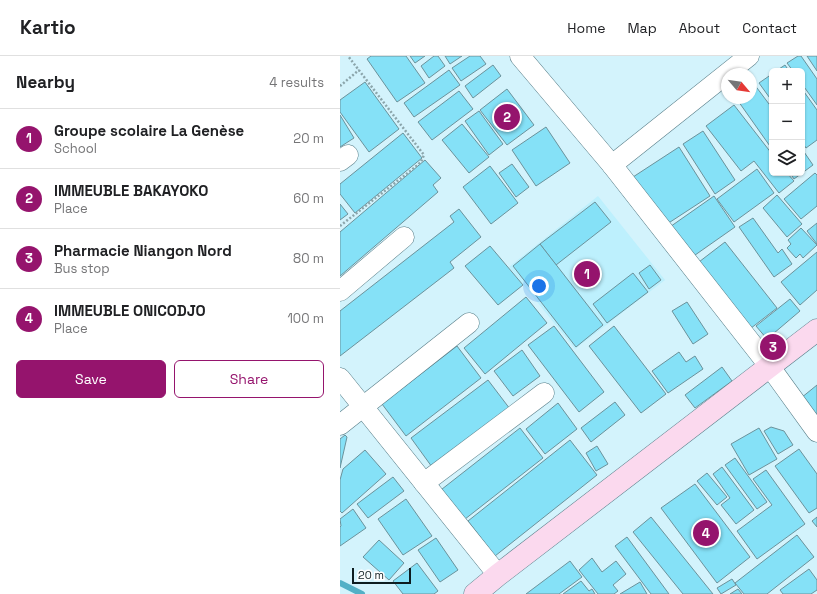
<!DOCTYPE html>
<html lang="en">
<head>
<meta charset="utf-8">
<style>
	:root { --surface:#fff; --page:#f6f6f6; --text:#202124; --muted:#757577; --line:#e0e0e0; --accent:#95146d }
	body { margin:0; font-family:"Space Grotesk",sans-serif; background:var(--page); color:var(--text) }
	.controls { position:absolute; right:12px; top:12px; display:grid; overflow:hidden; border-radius:6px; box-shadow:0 1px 3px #0004 }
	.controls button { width:36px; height:36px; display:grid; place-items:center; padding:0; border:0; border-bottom:1px solid var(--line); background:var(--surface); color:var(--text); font:20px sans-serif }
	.compass { position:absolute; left:381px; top:12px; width:36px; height:36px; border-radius:50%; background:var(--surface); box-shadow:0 1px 3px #0004; rotate:119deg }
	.scale { position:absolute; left:12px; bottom:10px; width:59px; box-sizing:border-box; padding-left:4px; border:2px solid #0d1d20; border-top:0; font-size:11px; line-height:14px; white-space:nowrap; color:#0d1d20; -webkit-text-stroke:3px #fff; paint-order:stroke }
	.you { position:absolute; left:199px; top:230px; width:14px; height:14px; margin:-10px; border:3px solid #fff; border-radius:50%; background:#1a73e8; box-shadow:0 0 0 6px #1a73e833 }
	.badge { display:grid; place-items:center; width:26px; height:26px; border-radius:50%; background:var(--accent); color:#fff; font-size:13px; font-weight:700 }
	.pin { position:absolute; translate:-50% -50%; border:2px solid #fff; box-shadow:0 1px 4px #0006 }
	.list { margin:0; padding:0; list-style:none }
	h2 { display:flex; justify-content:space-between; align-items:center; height:52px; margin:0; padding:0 16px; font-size:17px }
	h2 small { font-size:13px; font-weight:400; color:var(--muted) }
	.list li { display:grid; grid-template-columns:26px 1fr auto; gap:12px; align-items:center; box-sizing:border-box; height:60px; padding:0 16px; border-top:1px solid var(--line) }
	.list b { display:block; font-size:15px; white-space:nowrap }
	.list p { margin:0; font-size:13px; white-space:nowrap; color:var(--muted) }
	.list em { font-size:13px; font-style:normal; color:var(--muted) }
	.actions { display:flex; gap:8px; padding:12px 16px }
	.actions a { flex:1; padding:9px 0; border:1px solid var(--accent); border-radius:6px; text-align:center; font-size:14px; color:var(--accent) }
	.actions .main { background:var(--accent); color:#fff }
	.icon { flex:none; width:22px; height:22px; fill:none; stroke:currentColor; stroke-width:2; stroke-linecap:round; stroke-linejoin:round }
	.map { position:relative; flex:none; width:477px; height:538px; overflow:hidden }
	header { display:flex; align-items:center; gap:24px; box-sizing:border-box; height:56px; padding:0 20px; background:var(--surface); border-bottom:1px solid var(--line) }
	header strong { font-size:19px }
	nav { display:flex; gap:22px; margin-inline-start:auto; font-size:14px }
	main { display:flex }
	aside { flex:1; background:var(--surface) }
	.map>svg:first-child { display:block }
	.built { fill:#bdf0fd }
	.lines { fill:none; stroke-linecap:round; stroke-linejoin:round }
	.stream { stroke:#53b0c6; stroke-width:6 }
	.building { fill:#85e1f7; stroke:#6b929b }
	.street-casing { stroke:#587e88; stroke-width:21 }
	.secondary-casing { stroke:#587e88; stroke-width:23 }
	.path { stroke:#8ba5ab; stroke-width:2.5; stroke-dasharray:2 2; stroke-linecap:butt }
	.street { stroke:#fff; stroke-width:20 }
	.secondary { stroke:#fbd9ee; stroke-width:22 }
</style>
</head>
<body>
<header>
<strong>Kartio</strong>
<nav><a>Home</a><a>Map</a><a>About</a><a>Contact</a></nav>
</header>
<main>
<aside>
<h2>Nearby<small>4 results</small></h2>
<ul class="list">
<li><span class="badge">1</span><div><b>Groupe scolaire La Genèse</b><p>School</p></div><em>20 m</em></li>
<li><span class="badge">2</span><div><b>IMMEUBLE BAKAYOKO</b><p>Place</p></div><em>60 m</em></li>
<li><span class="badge">3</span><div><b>Pharmacie Niangon Nord</b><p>Bus stop</p></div><em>80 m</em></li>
<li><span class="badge">4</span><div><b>IMMEUBLE ONICODJO</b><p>Place</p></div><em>100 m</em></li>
</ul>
<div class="actions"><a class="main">Save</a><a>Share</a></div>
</aside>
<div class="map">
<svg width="477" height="538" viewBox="0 0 477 538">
	<rect width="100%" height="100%" fill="#d3f3fc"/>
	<!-- built -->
	<path class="built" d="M258,140L325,224L235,293L169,211Z"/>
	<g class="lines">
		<!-- stream -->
		<path class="stream" d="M0,527L22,538"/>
	</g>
	<!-- building -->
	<g class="building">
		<path d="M31,0H66L85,27L57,46L27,3Z"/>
		<path d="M70,0H85L75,7Z"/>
		<path d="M94,0H98L105,10L89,22L81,10Z"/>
		<path d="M105,0H122L110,8Z"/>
		<path d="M130,0H140L146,8L121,25L112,12Z"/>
		<path d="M458,0H461L477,23V49L462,28V15H453L447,7Z"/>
		<path d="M467,0H477V15Z"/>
		<path d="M153,9L161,20L133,42L125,30Z"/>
		<path d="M445,9L449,15H436Z"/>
		<path d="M109,14L120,29L74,61L64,47Z"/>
		<path d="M432,18V45L419,27Z"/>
		<path d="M25,26L59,73L29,96L0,56V44Z"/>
		<path d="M414,28L432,52V93L396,42H411V31Z"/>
		<path d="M167,33L194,69L167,89L140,54Z"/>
		<path d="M462,33L477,54V84L466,92L462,86Z"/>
		<path d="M119,35L133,53L92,84L78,66Z"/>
		<path d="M394,49L432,98V117H447L454,125L439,137L414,105L401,115L366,70Z"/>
		<path d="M139,55L163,88L149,99L125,65Z"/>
		<path d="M0,59L14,82L0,91Z"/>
		<path d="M122,68L149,101L129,117L102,84Z"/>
		<path d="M206,71L230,107L196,130L172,94Z"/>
		<path d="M363,75L395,124L375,138L343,88Z"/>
		<path d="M63,77L82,102L15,157L0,138V128Z"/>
		<path d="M339,91L370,140L324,170L293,121Z"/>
		<path d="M462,93L473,109L454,123L450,117H462Z"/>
		<path d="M85,104L101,122L93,129L98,136L0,220V176Z"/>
		<path d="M172,108L189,131L176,141L159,117Z"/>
		<path d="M150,110L178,147L151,168L123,131Z"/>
		<path d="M417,113L434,137L394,166L377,143Z"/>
		<path d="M475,117L477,119V150L461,163L444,143Z"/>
		<path d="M437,139L462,168L447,181L423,152Z"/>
		<path d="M374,140L395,171L348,204L327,173Z"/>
		<path d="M255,146L271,166L216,209L200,188Z"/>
		<path d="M0,148L8,158L0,164Z"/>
		<path d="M119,153L141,181L110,206L114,212L0,300V255L114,166L110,160Z"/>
		<path d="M413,162L438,197L442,193L452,208L434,221L399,171Z"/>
		<path d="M477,167V188L467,175Z"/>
		<path d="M461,172L477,189L463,202L460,198L456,202L447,192L451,188L448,184Z"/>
		<path d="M385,186L437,252L406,276L355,209Z"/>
		<path d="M200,188L263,269L236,291L173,210Z"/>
		<path d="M150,190L183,229L158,249L125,210Z"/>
		<path d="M477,196V234L460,249L441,226Z"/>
		<path d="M310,209L321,224L309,233L299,217Z"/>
		<path d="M293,217L308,236L267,267L253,248Z"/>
		<path d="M186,241L207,267L145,318L124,292Z"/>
		<path d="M450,243L460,255L427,283L416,270Z"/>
		<path d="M347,246L368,278L353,288L332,255Z"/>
		<path d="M214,270L264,336L239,356L188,289Z"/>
		<path d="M274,270L326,338L301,357L249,290Z"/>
		<path d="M117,290L141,322L66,380L42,348Z"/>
		<path d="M182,294L200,320L173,340L154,315Z"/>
		<path d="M339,296L346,306L355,300L363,313L328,337L312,315Z"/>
		<path d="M382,311L392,325L355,352L345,339Z"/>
		<path d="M148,324L170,353L92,411L71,382Z"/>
		<path d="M477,329V363L461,342Z"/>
		<path d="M275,346L285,359L251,386L241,372Z"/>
		<path d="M218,347L237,373L205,398L186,373Z"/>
		<path d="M431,371L444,375L453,389L438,398L424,375Z"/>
		<path d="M180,372L203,402L120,467L97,437Z"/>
		<path d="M419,372L437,403L409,419L391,388Z"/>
		<path d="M5,379L7,381L0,412V383Z"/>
		<path d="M230,384L257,419L155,500L128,465Z"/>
		<path d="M257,390L268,408L256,415L246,397Z"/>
		<path d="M459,393L477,418V452L469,457L435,410Z"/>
		<path d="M25,394L46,418L2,457L0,455V424L3,413Z"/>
		<path d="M395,402L427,446L417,453L385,409Z"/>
		<path d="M382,411L414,454L396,468L381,449L390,442L373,418Z"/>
		<path d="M426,414L465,468L417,503L397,475L432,449L413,423Z"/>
		<path d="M367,417L387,441L377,449L357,425Z"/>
		<path d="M53,421L64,435L28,462L17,448Z"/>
		<path d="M355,428L410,501L377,527L321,452Z"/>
		<path d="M66,443L92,480L63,499L38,463Z"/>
		<path d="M13,453L26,472L0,490V471L1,470L0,463Z"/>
		<path d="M311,461L373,538H343L293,476Z"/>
		<path d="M477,461V471L472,465Z"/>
		<path d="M457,479L474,501L427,538H404L395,527Z"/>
		<path d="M287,481L329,538H311L275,490Z"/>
		<path d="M96,482L118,514L100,526L78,494Z"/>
		<path d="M39,484L64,507L49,524L23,501Z"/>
		<path d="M252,502L262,516L276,505L286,518L273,529L278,535L274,538H258L239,514Z"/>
		<path d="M230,505L242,521L219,538H186Z"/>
		<path d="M77,507L98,535L94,538H63L53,525Z"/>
		<path d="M469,513L477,524V534L471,538H443L440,534Z"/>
		<path d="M392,523L396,529L381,538L377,532Z"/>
		<path d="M241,525L249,535L252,533L255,538H223Z"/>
		<path d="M300,526L307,538H280Z"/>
		<path d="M398,533L402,538H390Z"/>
	</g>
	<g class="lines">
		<!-- street casing -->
		<g class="street-casing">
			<g id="street">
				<path d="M180,0L272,109"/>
				<path d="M409,0L272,109L430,311L477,376"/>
				<path d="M0,105L8,99"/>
				<path d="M0,235L64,181"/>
				<path d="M0,322L158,519"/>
				<path d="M0,369L129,267"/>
				<path d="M84,427L204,337"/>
			</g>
		</g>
		<!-- secondary casing -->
		<g class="secondary-casing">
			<path id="secondary" d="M135,538L158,519L477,274"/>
		</g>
		<!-- path -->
		<g class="path">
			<path d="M0,30L19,14"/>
			<path d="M0,170L74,112L81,106L84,99L8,0"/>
		</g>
		<!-- street -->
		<use href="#street" class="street"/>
		<!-- secondary -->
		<use href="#secondary" class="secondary"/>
	</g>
</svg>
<div class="controls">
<button>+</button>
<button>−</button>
<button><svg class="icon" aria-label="layers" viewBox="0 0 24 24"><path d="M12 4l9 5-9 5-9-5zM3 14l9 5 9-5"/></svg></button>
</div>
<svg class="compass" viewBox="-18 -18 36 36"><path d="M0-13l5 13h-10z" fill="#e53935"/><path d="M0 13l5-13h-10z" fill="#757577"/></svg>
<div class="scale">20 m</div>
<div class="you"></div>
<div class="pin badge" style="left:247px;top:218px">1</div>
<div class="pin badge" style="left:167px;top:61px">2</div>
<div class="pin badge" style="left:433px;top:291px">3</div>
<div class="pin badge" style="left:366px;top:477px">4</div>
</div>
</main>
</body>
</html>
